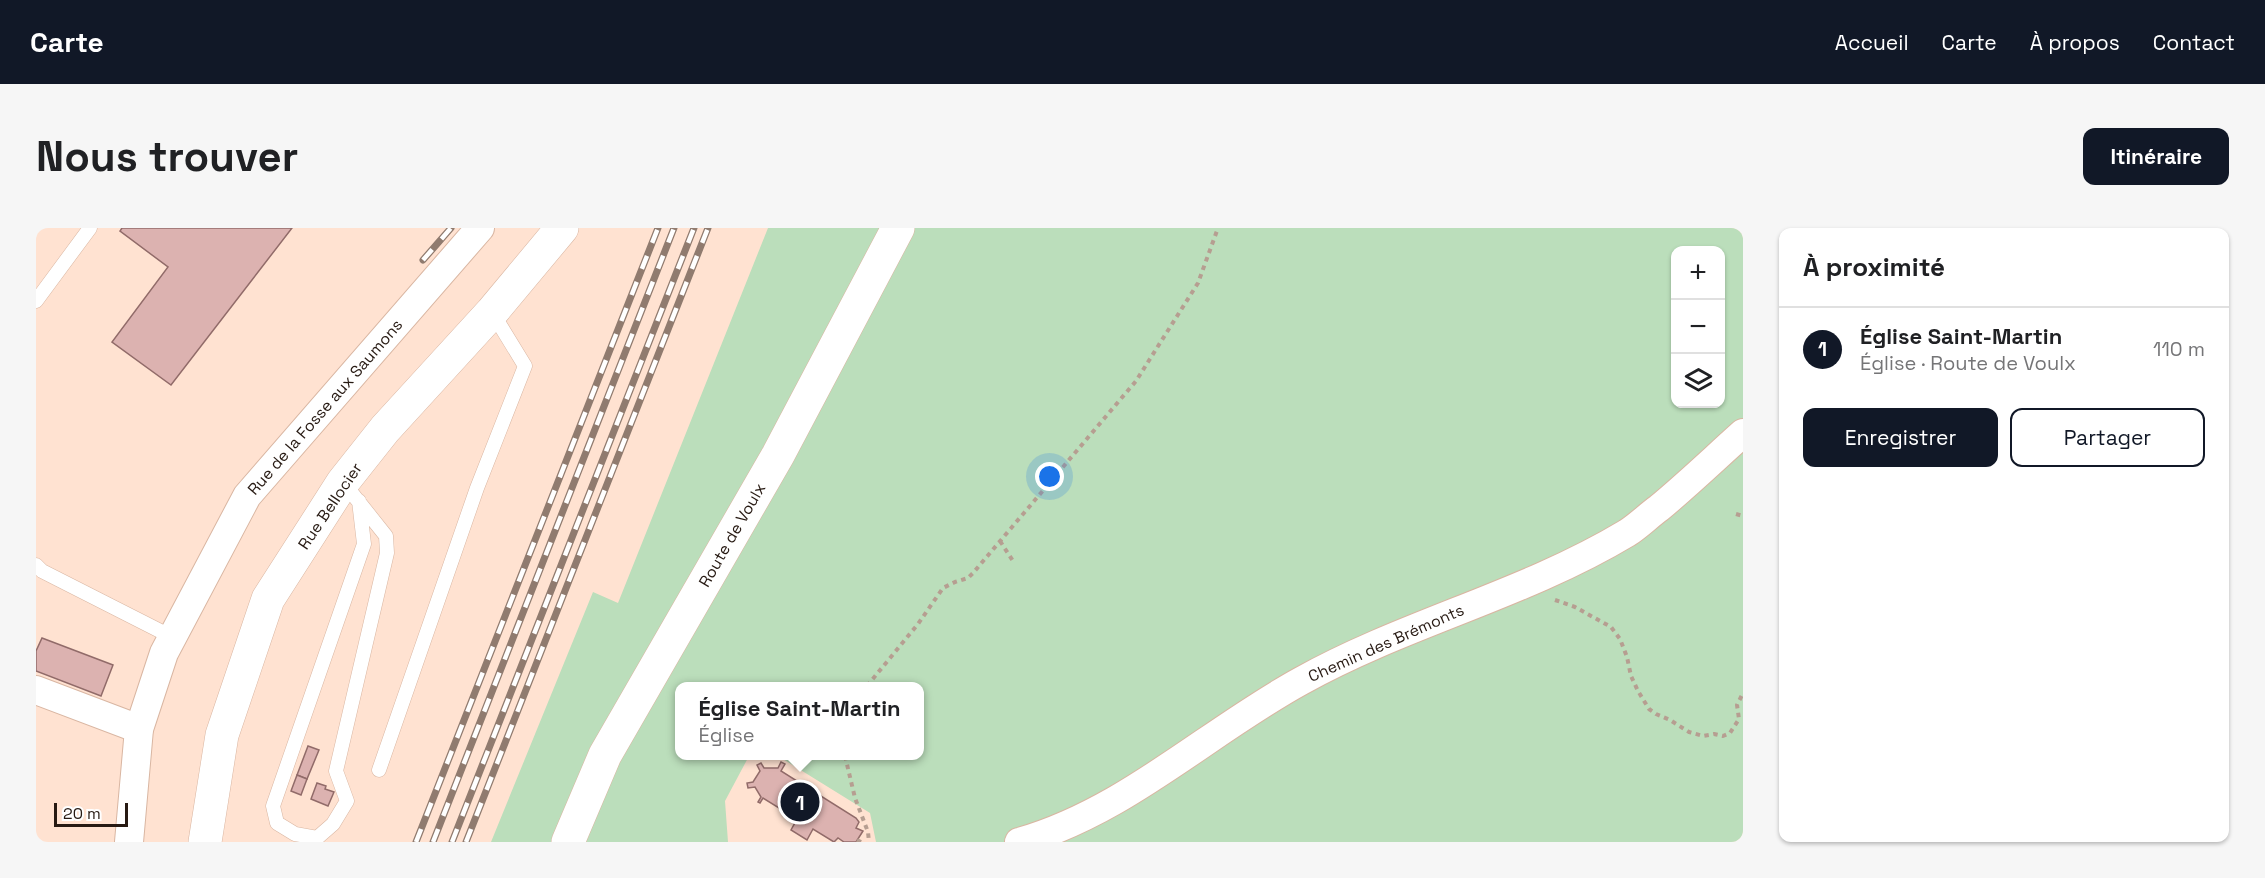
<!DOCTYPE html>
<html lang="fr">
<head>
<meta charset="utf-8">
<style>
	:root { --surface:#fff; --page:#f6f6f6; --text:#202124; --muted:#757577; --line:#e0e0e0; --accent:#111827 }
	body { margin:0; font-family:"Space Grotesk",sans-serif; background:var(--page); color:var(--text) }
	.controls { position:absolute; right:18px; top:18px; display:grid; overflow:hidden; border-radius:12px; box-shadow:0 2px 4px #0004 }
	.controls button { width:54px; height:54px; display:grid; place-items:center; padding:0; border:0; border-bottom:2px solid var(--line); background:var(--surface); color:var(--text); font:30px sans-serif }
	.scale { position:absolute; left:18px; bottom:15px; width:74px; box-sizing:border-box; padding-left:6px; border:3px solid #271a13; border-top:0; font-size:16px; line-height:21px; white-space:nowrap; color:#271a13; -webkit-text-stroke:4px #fff; paint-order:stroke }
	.you { position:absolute; left:1014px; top:249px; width:21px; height:21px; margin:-15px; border:4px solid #fff; border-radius:50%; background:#1a73e8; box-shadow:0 0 0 9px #1a73e833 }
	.badge { display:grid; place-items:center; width:39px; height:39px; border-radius:50%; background:var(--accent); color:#fff; font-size:20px; font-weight:700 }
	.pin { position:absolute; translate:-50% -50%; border:3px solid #fff; box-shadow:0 2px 6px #0006 }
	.popup { position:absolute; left:639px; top:454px; width:249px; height:78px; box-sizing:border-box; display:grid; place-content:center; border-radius:12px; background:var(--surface); filter:drop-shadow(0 2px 4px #0005); font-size:20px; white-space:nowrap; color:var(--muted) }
	.popup b { font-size:22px; color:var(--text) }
	.popup::after { content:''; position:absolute; left:50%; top:100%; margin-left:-12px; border:12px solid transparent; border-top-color:var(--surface) }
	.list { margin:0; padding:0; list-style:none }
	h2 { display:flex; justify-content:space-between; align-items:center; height:78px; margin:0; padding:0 24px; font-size:26px }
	h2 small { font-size:20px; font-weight:400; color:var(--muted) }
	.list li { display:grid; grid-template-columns:39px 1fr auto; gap:18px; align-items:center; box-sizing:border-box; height:84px; padding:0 24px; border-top:2px solid var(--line) }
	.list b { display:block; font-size:22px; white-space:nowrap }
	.list p { margin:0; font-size:20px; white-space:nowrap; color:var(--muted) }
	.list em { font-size:20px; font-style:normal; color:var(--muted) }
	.actions { display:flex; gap:12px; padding:18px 24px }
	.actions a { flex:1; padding:14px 0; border:2px solid var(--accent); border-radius:12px; text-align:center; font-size:21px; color:var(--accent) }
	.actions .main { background:var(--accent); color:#fff }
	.icon { flex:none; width:33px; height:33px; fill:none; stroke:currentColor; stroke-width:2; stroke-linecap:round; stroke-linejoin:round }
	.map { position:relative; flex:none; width:1707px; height:614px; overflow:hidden; border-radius:12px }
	header { display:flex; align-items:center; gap:36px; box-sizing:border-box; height:84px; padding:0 30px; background:var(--accent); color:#fff }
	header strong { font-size:28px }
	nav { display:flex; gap:33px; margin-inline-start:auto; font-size:21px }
	.intro { display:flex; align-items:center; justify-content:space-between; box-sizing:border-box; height:144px; padding:0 36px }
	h1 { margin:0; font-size:42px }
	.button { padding:15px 27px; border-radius:12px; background:var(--accent); color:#fff; font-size:21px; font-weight:700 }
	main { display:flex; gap:36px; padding:0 36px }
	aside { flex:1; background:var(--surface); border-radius:12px; box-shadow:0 2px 4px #0004 }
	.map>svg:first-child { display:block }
	.green { fill:#bbdebb; fill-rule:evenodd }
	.building { fill:#dcb2b0; stroke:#916b69; stroke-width:1.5 }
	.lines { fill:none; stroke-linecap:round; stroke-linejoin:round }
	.lane-casing { stroke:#d9b6a2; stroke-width:15 }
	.street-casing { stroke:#d9b6a2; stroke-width:30 }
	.secondary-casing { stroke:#d9b6a2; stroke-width:34 }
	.path { stroke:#b69e91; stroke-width:4; stroke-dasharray:4.5 4.5; stroke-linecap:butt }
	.lane { stroke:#fff; stroke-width:14 }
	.street { stroke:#fff; stroke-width:28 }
	.secondary { stroke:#fff; stroke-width:33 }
	.rail-casing { stroke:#907b6f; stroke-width:7 }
	.rail { stroke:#fff; stroke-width:4.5; stroke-dasharray:14; stroke-linecap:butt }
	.labels { text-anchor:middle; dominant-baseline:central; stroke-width:6; stroke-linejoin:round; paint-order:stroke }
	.street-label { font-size:16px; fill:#271a13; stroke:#fff }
</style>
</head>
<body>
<header>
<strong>Carte</strong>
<nav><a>Accueil</a><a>Carte</a><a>À propos</a><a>Contact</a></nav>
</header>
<div class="intro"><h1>Nous trouver</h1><a class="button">Itinéraire</a></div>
<main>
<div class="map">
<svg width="1707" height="614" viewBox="0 0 1707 614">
	<rect width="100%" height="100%" fill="#ffe2d1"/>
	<!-- green -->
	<path class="green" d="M732,0H1707V614H840L834,585L742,528H884V458H644V528H713L689,573L692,614H455L557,364L582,375ZM1640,22H1684V176H1640Z"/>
	<!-- building -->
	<g class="building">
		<path d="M86,0H256L135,157L76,114L132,39L84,3Z"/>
		<path d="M6,410L77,437L65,468L0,443V423Z"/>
		<path d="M272,518L283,522L271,551L261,547Z"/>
		<path d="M745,534L749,536L745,543L775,562L777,558L782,562L780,565L820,590L823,594L820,600L827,603L820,614H808L802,610L798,614L777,601L771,612L755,602L761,591L727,570L724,575L722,574L725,569L719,559L712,560L711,555L717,554L724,543L721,537L725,535L728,540H742Z"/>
		<path d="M261,547L271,551L265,567L255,563Z"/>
		<path d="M281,555L290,558L289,561L298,564L292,578L275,571Z"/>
	</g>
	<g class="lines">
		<!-- lane casing -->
		<g class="lane-casing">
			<g id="lane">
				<path d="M0,73L54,0"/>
				<path d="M307,254L350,308L351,325L300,543L311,573L297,596L281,610L259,606L241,595L237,578L328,316L323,273"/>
				<path d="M0,337L6,343L136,409"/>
				<path d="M343,542L441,260L489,138L456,84"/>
			</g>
		</g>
		<!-- street casing -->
		<g class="street-casing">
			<g id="street">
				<path d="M0,462L103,501"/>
				<path d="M93,614L103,501L128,425L211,268L444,0"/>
				<path d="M983,614C1089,584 1170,505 1265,453C1369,395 1488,367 1591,305C1602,298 1612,288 1623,280C1652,256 1679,230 1707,205"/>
			</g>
		</g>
		<!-- secondary casing -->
		<g class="secondary-casing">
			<g id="secondary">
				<path d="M169,614L186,507L232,371L307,254L349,201L456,84L526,0"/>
				<path d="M532,614L569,527L742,227L862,0"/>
			</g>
		</g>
		<!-- path -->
		<g class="path">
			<path d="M1700,286L1707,288"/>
			<path d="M964,313L977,333"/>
			<path d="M1519,372L1539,379L1575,399L1584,411L1591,429L1595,448L1602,463L1613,481L1620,486L1634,492L1653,504L1667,508L1678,506L1687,508L1694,505L1703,491L1701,477L1707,465"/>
			<path d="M831,458L882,396L907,360L919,354L932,350L937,345L1100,153L1162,55L1182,0"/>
			<path d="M809,528L819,570L832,604L833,614"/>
			<path d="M821,612L825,614"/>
		</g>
		<!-- lane -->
		<use href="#lane" class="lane"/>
		<!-- street -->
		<use href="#street" class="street"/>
		<!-- secondary -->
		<use href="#secondary" class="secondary"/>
		<!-- rail casing -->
		<g class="rail-casing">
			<g id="rail">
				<path d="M387,32L415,0"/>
				<path d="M380,614L622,0"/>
				<path d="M397,614L638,0"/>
				<path d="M416,614L658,0"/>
				<path d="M430,614L672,0"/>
			</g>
		</g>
		<!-- rail -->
		<use href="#rail" class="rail"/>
	</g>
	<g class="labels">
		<!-- street labels -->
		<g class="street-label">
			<text transform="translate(289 179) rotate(-49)">Rue de la Fosse aux Saumons</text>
			<text transform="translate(294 278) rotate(-56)">Rue Bellocier</text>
			<text transform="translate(696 307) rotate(-60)">Route de Voulx</text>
			<text transform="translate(1350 415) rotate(-24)">Chemin des Brémonts</text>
		</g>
	</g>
</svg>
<div class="controls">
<button>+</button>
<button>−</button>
<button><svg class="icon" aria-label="layers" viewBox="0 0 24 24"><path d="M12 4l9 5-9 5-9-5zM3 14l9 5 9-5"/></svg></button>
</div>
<div class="scale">20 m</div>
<div class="you"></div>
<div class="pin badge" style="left:764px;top:574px">1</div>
<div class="popup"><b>Église Saint-Martin</b>Église</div>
</div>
<aside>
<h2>À proximité<small></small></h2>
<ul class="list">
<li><span class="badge">1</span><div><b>Église Saint-Martin</b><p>Église · Route de Voulx</p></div><em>110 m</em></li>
</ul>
<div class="actions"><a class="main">Enregistrer</a><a>Partager</a></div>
</aside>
</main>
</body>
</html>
